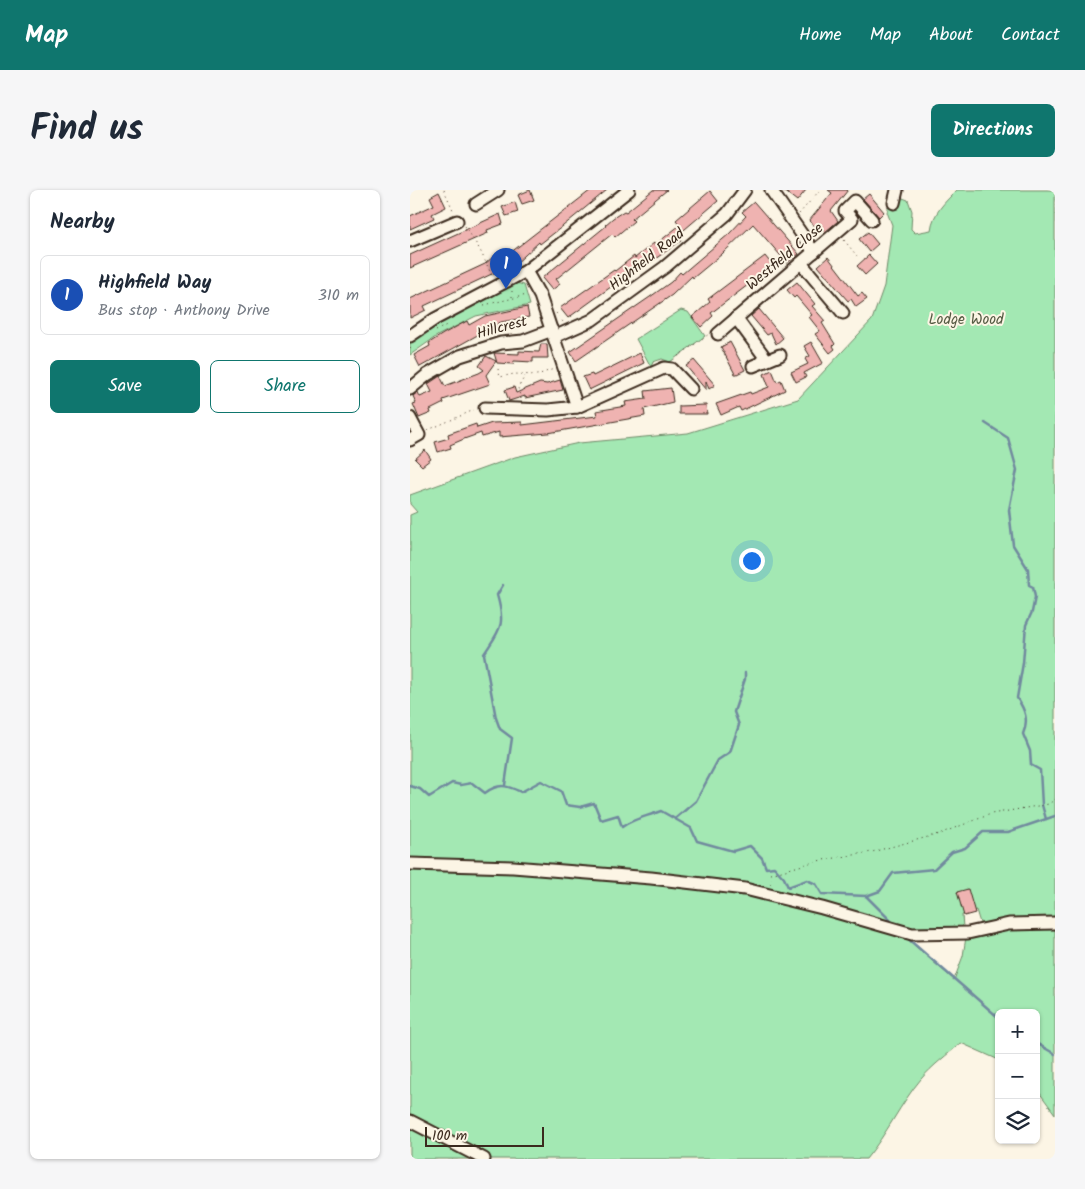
<!DOCTYPE html>
<html lang="en">
<head>
<meta charset="utf-8">
<style>
	:root { --surface:#fff; --page:#f6f6f7; --text:#1f2937; --muted:#747a83; --line:#e0e1e3; --accent:#0f766e }
	body { margin:0; font-family:Kalam,sans-serif; background:var(--page); color:var(--text) }
	.controls { position:absolute; right:15px; bottom:15px; display:grid; overflow:hidden; border-radius:8px; box-shadow:0 1px 4px #0004 }
	.controls button { width:45px; height:45px; display:grid; place-items:center; padding:0; border:0; border-bottom:1px solid var(--line); background:var(--surface); color:var(--text); font:25px sans-serif }
	.scale { position:absolute; left:15px; bottom:12px; width:119px; box-sizing:border-box; padding-left:5px; border:2px solid #3b2a1e; border-top:0; font-size:14px; line-height:18px; white-space:nowrap; color:#3b2a1e; -webkit-text-stroke:4px #fcf5e5; paint-order:stroke }
	.you { position:absolute; left:341px; top:370px; width:18px; height:18px; margin:-12px; border:4px solid #fff; border-radius:50%; background:#1a73e8; box-shadow:0 0 0 8px #1a73e833 }
	.badge { display:grid; place-items:center; width:32px; height:32px; border-radius:50%; background:var(--accent); color:#fff; font-size:16px; font-weight:700 }
	.pin { position:absolute; translate:-50% -41px; filter:drop-shadow(0 1px 2px #0008) }
	.pin::after { content:''; position:absolute; top:26px; width:18px; height:15px; background:inherit; clip-path:polygon(0 0,100% 0,50% 100%) }
	.list { margin:0; padding:0; list-style:none }
	h2 { display:flex; justify-content:space-between; align-items:center; height:65px; margin:0; padding:0 20px; font-size:21px }
	h2 small { font-size:16px; font-weight:400; color:var(--muted) }
	.list li { display:grid; grid-template-columns:32px 1fr auto; gap:15px; align-items:center; box-sizing:border-box; height:80px; margin:0 10px 10px; padding:0 10px; border:1px solid var(--line); border-radius:8px }
	.list b { display:block; font-size:19px; white-space:nowrap }
	.list p { margin:0; font-size:16px; white-space:nowrap; color:var(--muted) }
	.list em { font-size:16px; font-style:normal; color:var(--muted) }
	.actions { display:flex; gap:10px; padding:15px 20px }
	.actions a { flex:1; padding:11px 0; border:1px solid var(--accent); border-radius:8px; text-align:center; font-size:18px; color:var(--accent) }
	.actions .main { background:var(--accent); color:#fff }
	.icon { flex:none; width:28px; height:28px; fill:none; stroke:currentColor; stroke-width:2; stroke-linecap:round; stroke-linejoin:round }
	.map { position:relative; flex:none; width:645px; height:969px; overflow:hidden; border-radius:8px }
	header { display:flex; align-items:center; gap:30px; box-sizing:border-box; height:70px; padding:0 25px; background:var(--accent); color:#fff }
	header strong { font-size:24px }
	nav { display:flex; gap:28px; margin-inline-start:auto; font-size:18px }
	.intro { display:flex; align-items:center; justify-content:space-between; box-sizing:border-box; height:120px; padding:0 30px }
	h1 { margin:0; font-size:35px }
	.button { padding:12px 22px; border-radius:8px; background:var(--accent); color:#fff; font-size:18px; font-weight:700 }
	main { display:flex; gap:30px; padding:0 30px }
	aside { flex:1; background:var(--surface); border-radius:8px; box-shadow:0 1px 4px #0004 }
	.map>svg:first-child { display:block }
	.green { fill:#a3e8b3; stroke:#6f8968 }
	.lines { fill:none; stroke-linecap:round; stroke-linejoin:round }
	.stream { stroke:#718a9e; stroke-width:2.5 }
	.building { fill:#efb3b1; stroke:#3b2a1e }
	.minor-casing { stroke:#3b2a1e; stroke-width:15 }
	.path { stroke:#3b2a1e; stroke-width:1; stroke-dasharray:1 4; stroke-linecap:butt }
	.minor { stroke:#fcf5e5; stroke-width:11 }
	.labels { text-anchor:middle; dominant-baseline:central; stroke-width:4; stroke-linejoin:round; paint-order:stroke }
	.street-label { font-size:15px; fill:#3b2a1e; stroke:#fcf5e5 }
	.park-label { font-size:15px; fill:#555a43; stroke:#fcf5e5 }
</style>
</head>
<body>
<header>
<strong>Map</strong>
<nav><a>Home</a><a>Map</a><a>About</a><a>Contact</a></nav>
</header>
<div class="intro"><h1>Find us</h1><a class="button">Directions</a></div>
<main>
<aside>
<h2>Nearby<small></small></h2>
<ul class="list">
<li><span class="badge" style="background:#1a4fb4">1</span><div><b>Highfield Way</b><p>Bus stop · Anthony Drive</p></div><em>310 m</em></li>
</ul>
<div class="actions"><a class="main">Save</a><a>Share</a></div>
</aside>
<div class="map">
<svg width="645" height="969" viewBox="0 0 645 969">
	<rect width="100%" height="100%" fill="#fcf5e5"/>
	<filter id="ink" filterUnits="userSpaceOnUse"><feTurbulence type="fractalNoise" baseFrequency=".02" numOctaves="2"/><feDisplacementMap in="SourceGraphic" scale="10" xChannelSelector="R" yChannelSelector="G"/><feConvolveMatrix kernelMatrix="1 2 1 2 8 2 1 2 1" color-interpolation-filters="sRGB"/></filter>
	<g filter="url(#ink)">
		<!-- green -->
		<g class="green">
			<path d="M547,0H645V729L570,733L566,720L552,725L553,737L533,740L488,739L356,700L0,671V325L7,322L0,314V305L105,267L169,253L278,243L388,209L462,130L474,96L482,35L477,22L482,4L498,10L502,21L501,39L505,43L521,40C523,23 535,12 547,0Z"/>
			<path d="M106,93L114,95L120,115L66,126L27,146L0,165V153L38,125Z"/>
			<path d="M271,120L278,122L295,146L260,172L252,169L243,172L241,177L226,149Z"/>
			<path d="M0,678L149,684L317,700L331,706L343,705L494,746L544,790L553,766L556,747L620,737H645V924L626,898V823H589V870L551,853C538,864 522,876 511,889C490,914 477,944 456,969H79L0,926Z"/>
			<path d="M0,935L68,969H0Z"/>
		</g>
		<g class="lines">
			<!-- stream -->
			<g class="stream">
				<path d="M575,233L598,248L607,280L599,320L603,355L618,379L619,395L623,397L625,407L622,422L616,435L613,473L607,508C615,520 619,530 613,544L620,561L621,575L630,580L632,615L636,629"/>
				<path d="M93,395L87,405C96,436 90,439 74,464L86,528L90,539L102,548L95,595"/>
				<path d="M0,596L10,599L19,607L42,593L51,595L62,593L75,603C89,593 96,595 111,602L131,591L151,601L156,615L170,617L184,613L191,630L208,625L212,637C224,628 236,627 251,621L281,638L287,651L323,661L340,656L352,668L356,678L364,677L374,688L378,697L397,690L406,694L412,704L456,706L470,701L483,683L524,679L542,662L555,658L573,642H598L645,626"/>
				<path d="M266,628L286,611L308,570L320,562L329,535L324,522L335,489V483"/>
				<path d="M456,706L484,734"/>
				<path d="M496,747L589,828"/>
				<path d="M626,853L645,864"/>
			</g>
		</g>
		<!-- building -->
		<g class="building">
			<path d="M120,0L124,10L112,14L108,5Z"/>
			<path d="M181,0H197L153,36L130,54L129,52L101,78L99,76L88,85L86,82L14,116L16,120L0,128V109L75,74L84,66L86,68L97,59L100,63Z"/>
			<path d="M243,0H257L222,29L224,31L205,47L202,44L146,89L150,94L142,100L132,88L196,36L195,35L203,28L214,21L216,22Z"/>
			<path d="M373,0H396L387,11Z"/>
			<path d="M418,0H438L421,21L428,31L415,42L410,35L407,38L399,31L422,3Z"/>
			<path d="M300,1L308,11L268,45L272,50L238,74L236,73L217,87L216,86L158,128L150,118L204,80L205,81L224,66L225,68L244,53L245,55L270,35L266,30Z"/>
			<path d="M29,2L36,17L22,24L24,28L0,39V26L24,15L20,7Z"/>
			<path d="M459,4L474,22L469,27L453,9Z"/>
			<path d="M105,12L108,22L96,26L92,17Z"/>
			<path d="M344,12L389,64L377,73L343,34L312,64L283,88L282,86L262,105L166,171L160,162L240,107L261,92L270,82L272,84L319,44L336,26L332,22Z"/>
			<path d="M90,24L93,34L77,40L78,43L0,78V65Z"/>
			<path d="M458,42L468,54L459,62L449,49Z"/>
			<path d="M459,65L467,74L455,85L447,76Z"/>
			<path d="M355,66L363,76L301,123L303,126L291,137L282,127L300,112L298,109Z"/>
			<path d="M418,67L448,106L452,103L457,109L446,117L441,109L438,111L408,76Z"/>
			<path d="M387,92L405,114L402,116L415,131L412,133L425,154L423,156L425,159L420,163L405,144L410,141L399,127L402,125L386,106L384,108L377,100Z"/>
			<path d="M117,117L119,127L91,132L10,177L4,165L20,156L19,153L33,144L57,131L59,135L75,126Z"/>
			<path d="M349,119L373,148L366,154L361,143L357,145L341,126Z"/>
			<path d="M320,152L335,180L327,184H325L311,157Z"/>
			<path d="M401,152L413,173L394,183L396,187L386,192L381,182L398,174L395,169L400,166L394,156Z"/>
			<path d="M131,154H137L138,168H123V172L104,171L103,174L87,173L84,163L109,164V161L129,162Z"/>
			<path d="M230,163L234,173L179,200L173,187L182,184L183,186Z"/>
			<path d="M76,166L86,171L76,185L80,194L33,210L34,213L20,220L21,223L9,228L3,214L6,213L3,206L8,202L10,207L22,202L18,194L30,186L35,196L69,183L74,180L69,176Z"/>
			<path d="M284,170L305,195L299,199L296,191V200L276,176Z"/>
			<path d="M362,180L367,192L371,190L375,200L331,221L329,217L311,225L306,214L340,202L341,204L359,197L354,184Z"/>
			<path d="M150,190L153,200L115,208V206L99,211L95,200L104,197L106,203L130,193L137,194Z"/>
			<path d="M261,198L263,212L234,219L235,226L138,243L89,247V242L72,247L71,243L54,249L40,255L41,258L28,262L25,252L39,248L38,244L66,234L67,238L82,233L112,232V235L187,226L186,221L216,216L215,212L236,209L235,201Z"/>
			<path d="M296,215L297,224H269V216Z"/>
			<path d="M15,260L21,269L12,276L5,269Z"/>
			<path d="M558,699L565,723L554,726L547,702Z"/>
		</g>
		<g class="lines">
			<!-- minor casing -->
			<g class="minor-casing">
				<g id="minor">
					<path d="M361,0L404,62"/>
					<path d="M484,13L487,0"/>
					<path d="M66,14L88,0"/>
					<path d="M0,51L47,31"/>
					<path d="M391,73L433,123"/>
					<path d="M116,81L130,106L167,217"/>
					<path d="M326,128L357,170"/>
					<path d="M308,144L442,29L435,21L445,11L462,30"/>
					<path d="M0,146L25,129L116,81L219,0"/>
					<path d="M144,147L182,130L255,77L317,24L335,0"/>
					<path d="M343,176L370,165"/>
					<path d="M0,199L17,185L50,166L91,153L113,151L142,140"/>
					<path d="M75,218L138,220L167,217L254,178L262,179L281,199"/>
					<path d="M0,228L9,245L0,250"/>
					<path d="M0,674L103,677L241,688L335,699L412,718L502,744L558,743L599,734L645,733"/>
					<path d="M0,931L74,969"/>
				</g>
			</g>
			<!-- path -->
			<g class="path">
				<path d="M34,0L44,22"/>
				<path d="M389,24L410,0"/>
				<path d="M55,36L70,60L83,88"/>
				<path d="M434,50L447,66"/>
				<path d="M102,101V108"/>
				<path d="M74,115L117,105"/>
				<path d="M146,123L153,132"/>
				<path d="M26,141L38,134"/>
				<path d="M0,158L4,155"/>
				<path d="M264,169L299,144"/>
				<path d="M88,179L90,187L104,184L127,185L144,179"/>
				<path d="M111,209L108,198L115,186"/>
				<path d="M18,240L64,220"/>
				<path d="M360,694L361,684L407,671L462,662L529,644L581,624L639,614L645,609"/>
			</g>
			<!-- minor -->
			<use href="#minor" class="minor"/>
		</g>
	</g>
	<g class="labels">
		<!-- street labels -->
		<g class="street-label">
			<text transform="translate(375 67) rotate(-40)">Westfield Close</text>
			<text transform="translate(237 70) rotate(-38)">Highfield Road</text>
			<text transform="translate(92 138) rotate(-15)">Hillcrest</text>
		</g>
		<!-- park labels -->
		<g class="park-label">
			<text x="556" y="130">Lodge Wood</text>
		</g>
	</g>
</svg>
<div class="controls">
<button>+</button>
<button>−</button>
<button><svg class="icon" aria-label="layers" viewBox="0 0 24 24"><path d="M12 4l9 5-9 5-9-5zM3 14l9 5 9-5"/></svg></button>
</div>
<div class="scale">100 m</div>
<div class="you"></div>
<div class="pin badge" style="left:96px;top:99px;background:#1a4fb4">1</div>
</div>
</main>
</body>
</html>
